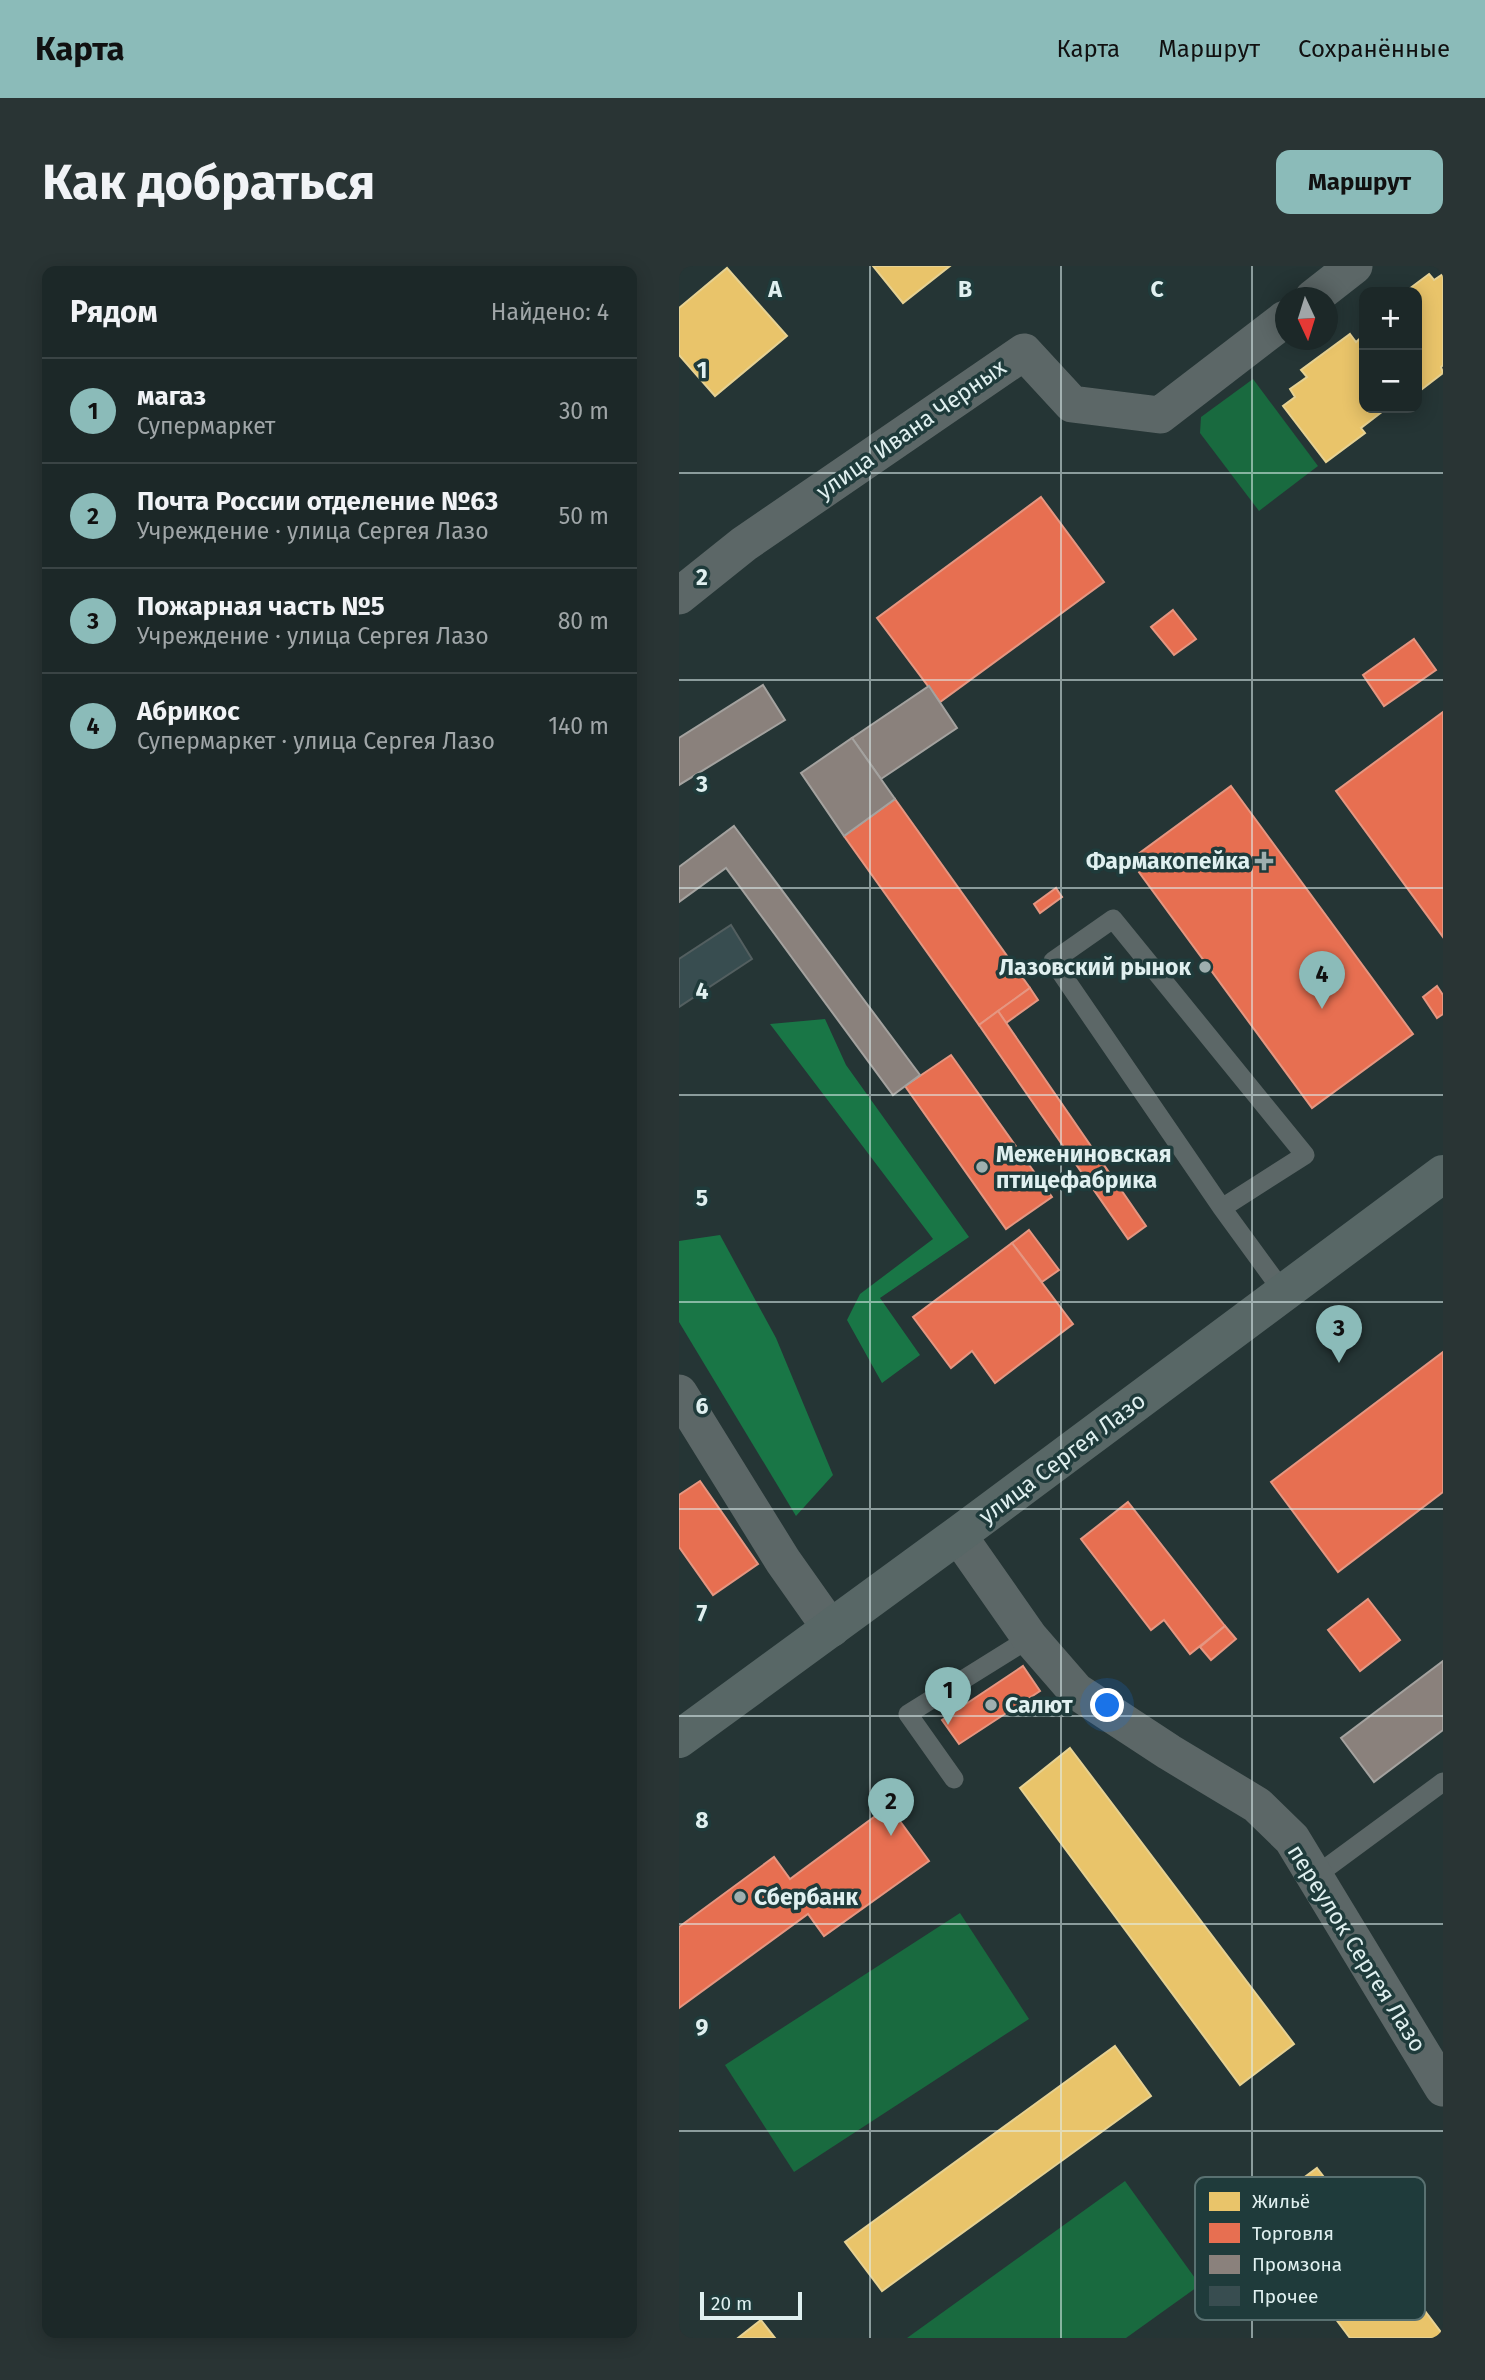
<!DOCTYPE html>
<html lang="ru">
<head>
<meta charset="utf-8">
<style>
	:root { --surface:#1c2828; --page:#293434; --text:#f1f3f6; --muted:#a0a6a8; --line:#3a4445; --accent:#8bbbb9 }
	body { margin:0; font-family:"Fira Sans",sans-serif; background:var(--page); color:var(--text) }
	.controls { position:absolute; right:21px; top:21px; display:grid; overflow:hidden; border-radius:14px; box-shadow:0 4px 18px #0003 }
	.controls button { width:63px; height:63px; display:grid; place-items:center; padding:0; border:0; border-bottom:2px solid var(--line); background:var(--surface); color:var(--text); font:35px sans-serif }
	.compass { position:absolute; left:596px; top:21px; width:63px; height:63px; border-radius:50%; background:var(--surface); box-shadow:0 4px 18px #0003; rotate:176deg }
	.scale { position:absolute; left:21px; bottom:18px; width:102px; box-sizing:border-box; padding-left:7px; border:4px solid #e0f0f0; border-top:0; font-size:19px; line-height:24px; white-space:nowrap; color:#e0f0f0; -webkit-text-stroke:5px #1f3b3b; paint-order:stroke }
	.you { position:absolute; left:429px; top:1440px; width:24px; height:24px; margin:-18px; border:5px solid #fff; border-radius:50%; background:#1a73e8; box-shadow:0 0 0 10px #1a73e833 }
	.badge { display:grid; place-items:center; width:46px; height:46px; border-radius:50%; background:var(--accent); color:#111; font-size:23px; font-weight:700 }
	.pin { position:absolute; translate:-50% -58px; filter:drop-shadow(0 2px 4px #0008) }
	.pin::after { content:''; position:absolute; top:37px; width:24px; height:21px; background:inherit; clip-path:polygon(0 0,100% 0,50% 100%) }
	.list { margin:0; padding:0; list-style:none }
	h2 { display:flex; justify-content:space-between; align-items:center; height:91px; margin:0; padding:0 28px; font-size:30px }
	h2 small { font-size:23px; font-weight:400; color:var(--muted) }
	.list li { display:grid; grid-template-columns:46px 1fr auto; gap:21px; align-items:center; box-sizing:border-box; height:105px; padding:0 28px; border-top:2px solid var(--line) }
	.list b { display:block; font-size:26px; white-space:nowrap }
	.list p { margin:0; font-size:23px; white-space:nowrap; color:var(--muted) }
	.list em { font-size:23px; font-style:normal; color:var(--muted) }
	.map { position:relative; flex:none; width:764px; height:2072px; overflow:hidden; border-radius:14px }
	header { display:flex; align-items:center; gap:42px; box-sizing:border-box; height:98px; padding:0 35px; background:var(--accent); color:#111 }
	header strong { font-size:33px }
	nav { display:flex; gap:38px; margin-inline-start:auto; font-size:24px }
	.intro { display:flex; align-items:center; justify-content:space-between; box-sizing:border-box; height:168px; padding:0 42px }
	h1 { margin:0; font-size:49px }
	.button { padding:18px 32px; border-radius:14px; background:var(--accent); color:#111; font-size:24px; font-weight:700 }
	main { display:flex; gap:42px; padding:0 42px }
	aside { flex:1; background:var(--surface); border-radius:14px; box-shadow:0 4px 18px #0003 }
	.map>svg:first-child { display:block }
	.green { fill:#196a3f }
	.forest { fill:#197646 }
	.homes { fill:#e9c46a; stroke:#e6d192; stroke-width:2 }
	.shops { fill:#e76f51; stroke:#e59681; stroke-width:2 }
	.industry { fill:#8a817c; stroke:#a4a29f; stroke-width:2 }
	.building { fill:#384d50; stroke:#535f60; stroke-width:2 }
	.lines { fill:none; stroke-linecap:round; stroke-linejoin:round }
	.lane { stroke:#5c6767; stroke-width:19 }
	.street { stroke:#5c6767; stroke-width:37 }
	.secondary { stroke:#586766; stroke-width:38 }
	.grid { fill:none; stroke:#e0f0f0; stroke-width:2; stroke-opacity:0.55 }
	.poi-dot { fill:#9fafaf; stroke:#1f3b3b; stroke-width:2.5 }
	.labels { text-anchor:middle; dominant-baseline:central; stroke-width:7; stroke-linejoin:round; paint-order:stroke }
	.street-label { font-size:23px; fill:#e0f0f0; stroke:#1f3b3b }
	.poi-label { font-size:23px; font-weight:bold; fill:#e0f0f0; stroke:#1f3b3b; text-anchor:start }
	.key { fill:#1f3b3b; stroke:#597171; stroke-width:2 }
	.key-label { font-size:19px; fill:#e0f0f0 }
	.grid-label { font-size:23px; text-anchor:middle; font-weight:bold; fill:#e0f0f0; stroke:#1f3b3b; stroke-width:7; stroke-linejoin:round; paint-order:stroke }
</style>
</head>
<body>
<header>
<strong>Карта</strong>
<nav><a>Карта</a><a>Маршрут</a><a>Сохранённые</a></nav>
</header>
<div class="intro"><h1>Как добраться</h1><a class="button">Маршрут</a></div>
<main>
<aside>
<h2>Рядом<small>Найдено: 4</small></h2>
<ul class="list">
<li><span class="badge">1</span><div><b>магаз</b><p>Супермаркет</p></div><em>30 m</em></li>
<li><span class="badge">2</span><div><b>Почта России отделение №63</b><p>Учреждение · улица Сергея Лазо</p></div><em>50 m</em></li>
<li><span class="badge">3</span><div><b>Пожарная часть №5</b><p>Учреждение · улица Сергея Лазо</p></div><em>80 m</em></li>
<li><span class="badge">4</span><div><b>Абрикос</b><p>Супермаркет · улица Сергея Лазо</p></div><em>140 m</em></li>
</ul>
</aside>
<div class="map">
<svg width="764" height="2072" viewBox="0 0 764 2072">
	<rect width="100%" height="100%" fill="#253535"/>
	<!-- green -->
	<g class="green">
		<path d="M574,113L639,200L580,245L521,167L522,151Z"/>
		<path d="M281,1647L350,1753L115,1906L46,1799Z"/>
		<path d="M446,1915L521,2019L447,2072H228Z"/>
	</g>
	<!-- forest -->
	<g class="forest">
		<path d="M146,753L167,799L290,971L201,1032L241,1089L203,1117L168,1054L181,1028L254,973L91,758Z"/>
		<path d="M41,969L97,1072L154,1209L117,1250L0,1056V975Z"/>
	</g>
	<!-- homes -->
	<g class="homes">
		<path d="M194,0H271L224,37Z"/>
		<path d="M48,2L108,70L36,130L0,89V42Z"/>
		<path d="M750,8L755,14L764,8V99L762,101L764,107L738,127V26H726Z"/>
		<path d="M671,68L677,76L685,69V142H708L682,162L686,167L647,196L604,140L616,131L611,123L628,111L622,104Z"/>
		<path d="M391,1482L615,1778L561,1819L341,1522Z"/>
		<path d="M436,1780L472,1830L203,2025L166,1976Z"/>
		<path d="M638,1902L658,1928L597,1973L577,1947Z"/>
		<path d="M658,1928L764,2069V2072H671L597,1973Z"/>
		<path d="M82,2054L96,2072H59Z"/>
	</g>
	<!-- shops -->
	<g class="shops">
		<path d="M362,231L425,316L261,436L198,352Z"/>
		<path d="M494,344L517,373L495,389L472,361Z"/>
		<path d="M735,373L757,404L705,440L684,409Z"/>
		<path d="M764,446V671L657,525Z"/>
		<path d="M552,520L734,768L633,842L451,594Z"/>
		<path d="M216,533L351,722L300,759L165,570Z"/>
		<path d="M377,622L383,631L361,647L355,638Z"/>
		<path d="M758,720L764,729V748L758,752L744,731Z"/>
		<path d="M351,722L359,734L327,757L319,745Z"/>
		<path d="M319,745L467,960L449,973L300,759Z"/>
		<path d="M272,789L373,931L327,963L226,820Z"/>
		<path d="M350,964L380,1004L363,1016L333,977Z"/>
		<path d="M333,977L394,1058L316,1117L293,1085L272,1102L234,1051Z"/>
		<path d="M764,1086V1226L659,1306L592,1216Z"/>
		<path d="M21,1215L79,1298L34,1329L0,1281V1229Z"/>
		<path d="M449,1236L546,1360L511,1388L485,1354L472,1364L402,1273Z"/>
		<path d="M689,1333L721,1374L681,1405L649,1364Z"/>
		<path d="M546,1360L557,1373L532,1394L521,1381Z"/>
		<path d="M344,1400L361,1425L280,1478L263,1454Z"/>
		<path d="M210,1540L250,1595L145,1670L129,1648L0,1742V1661L95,1591L111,1613Z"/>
	</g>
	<!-- industry -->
	<g class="industry">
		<path d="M84,419L106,454L0,519V472Z"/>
		<path d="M250,420L278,462L202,513L173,472Z"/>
		<path d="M173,472L216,533L165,570L122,507Z"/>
		<path d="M55,560L241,809L214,829L47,602L0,636V601Z"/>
		<path d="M764,1395V1464L695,1516L662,1472Z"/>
	</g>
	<!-- building -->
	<path class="building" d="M52,659L73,693L0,741V693Z"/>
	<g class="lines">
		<!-- lane -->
		<g class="lane">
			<path d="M543,942L626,889L434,653L374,695L543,942L605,1027"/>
			<path d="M275,1513L229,1448L351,1372"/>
			<path d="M635,1611L764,1516"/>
		</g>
		<!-- street -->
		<g class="street">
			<path d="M634,32L675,0"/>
			<path d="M0,330L65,278L345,86L393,138L481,149L606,53"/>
			<path d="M0,1127L104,1295L152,1363"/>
			<path d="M279,1269L351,1372L397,1425L490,1486L578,1539L613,1573L764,1822"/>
		</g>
		<!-- secondary -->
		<path class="secondary" d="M0,1473L279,1269L764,908"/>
	</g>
	<!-- grid -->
	<path class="grid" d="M191,0V2072M382,0V2072M573,0V2072M0,207H764M0,414H764M0,622H764M0,829H764M0,1036H764M0,1243H764M0,1450H764M0,1658H764M0,1865H764"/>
	<!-- markers -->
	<g class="poi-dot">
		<path d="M581.5 584.5h7v7h7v7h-7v7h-7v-7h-7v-7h7z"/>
		<circle cx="526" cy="701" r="7"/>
		<circle cx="303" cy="901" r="7"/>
		<circle cx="312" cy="1439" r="7"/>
		<circle cx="61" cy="1631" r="7"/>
	</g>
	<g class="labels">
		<!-- street labels -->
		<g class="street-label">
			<text transform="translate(232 163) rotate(-35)">улица Ивана Черных</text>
			<text transform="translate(383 1192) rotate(-37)">улица Сергея Лазо</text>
			<text transform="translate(678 1682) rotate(58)">переулок Сергея Лазо</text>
		</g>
		<!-- poi labels -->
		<g class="poi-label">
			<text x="571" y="595" text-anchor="end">Фармакопейка</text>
			<text x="512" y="701" text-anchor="end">Лазовский рынок</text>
			<text x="317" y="888">Межениновская<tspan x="317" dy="26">птицефабрика</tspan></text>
			<text x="326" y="1439">Салют</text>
			<text x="75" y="1631">Сбербанк</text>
		</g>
	</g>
	<!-- legend -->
	<rect x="516" y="1911" width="230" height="143" rx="10" class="key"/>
	<rect x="530" y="1926" width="31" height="19" fill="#e9c46a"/>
	<rect x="530" y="1957" width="31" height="20" fill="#e76f51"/>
	<rect x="530" y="1989" width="31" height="19" fill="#8a817c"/>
	<rect x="530" y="2020" width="31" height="20" fill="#384d50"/>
	<g class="key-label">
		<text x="573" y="1942">Жильё</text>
		<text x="573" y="1974">Торговля</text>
		<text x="573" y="2005">Промзона</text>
		<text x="573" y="2037">Прочее</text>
	</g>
	<g class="grid-label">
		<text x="96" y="31">A</text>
		<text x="286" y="31">B</text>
		<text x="478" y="31">C</text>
		<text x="23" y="112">1</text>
		<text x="23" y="319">2</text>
		<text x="23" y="526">3</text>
		<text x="23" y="733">4</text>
		<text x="23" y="940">5</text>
		<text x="23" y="1148">6</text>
		<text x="23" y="1355">7</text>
		<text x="23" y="1562">8</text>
		<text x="23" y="1769">9</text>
	</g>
</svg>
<div class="controls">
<button>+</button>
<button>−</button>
</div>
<svg class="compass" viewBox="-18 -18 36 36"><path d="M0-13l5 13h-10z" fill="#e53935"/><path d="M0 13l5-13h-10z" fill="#a0a6a8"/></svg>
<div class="scale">20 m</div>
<div class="you"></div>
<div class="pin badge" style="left:269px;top:1459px">1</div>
<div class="pin badge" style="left:212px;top:1570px">2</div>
<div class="pin badge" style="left:660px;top:1097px">3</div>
<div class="pin badge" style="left:643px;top:743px">4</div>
</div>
</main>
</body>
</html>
